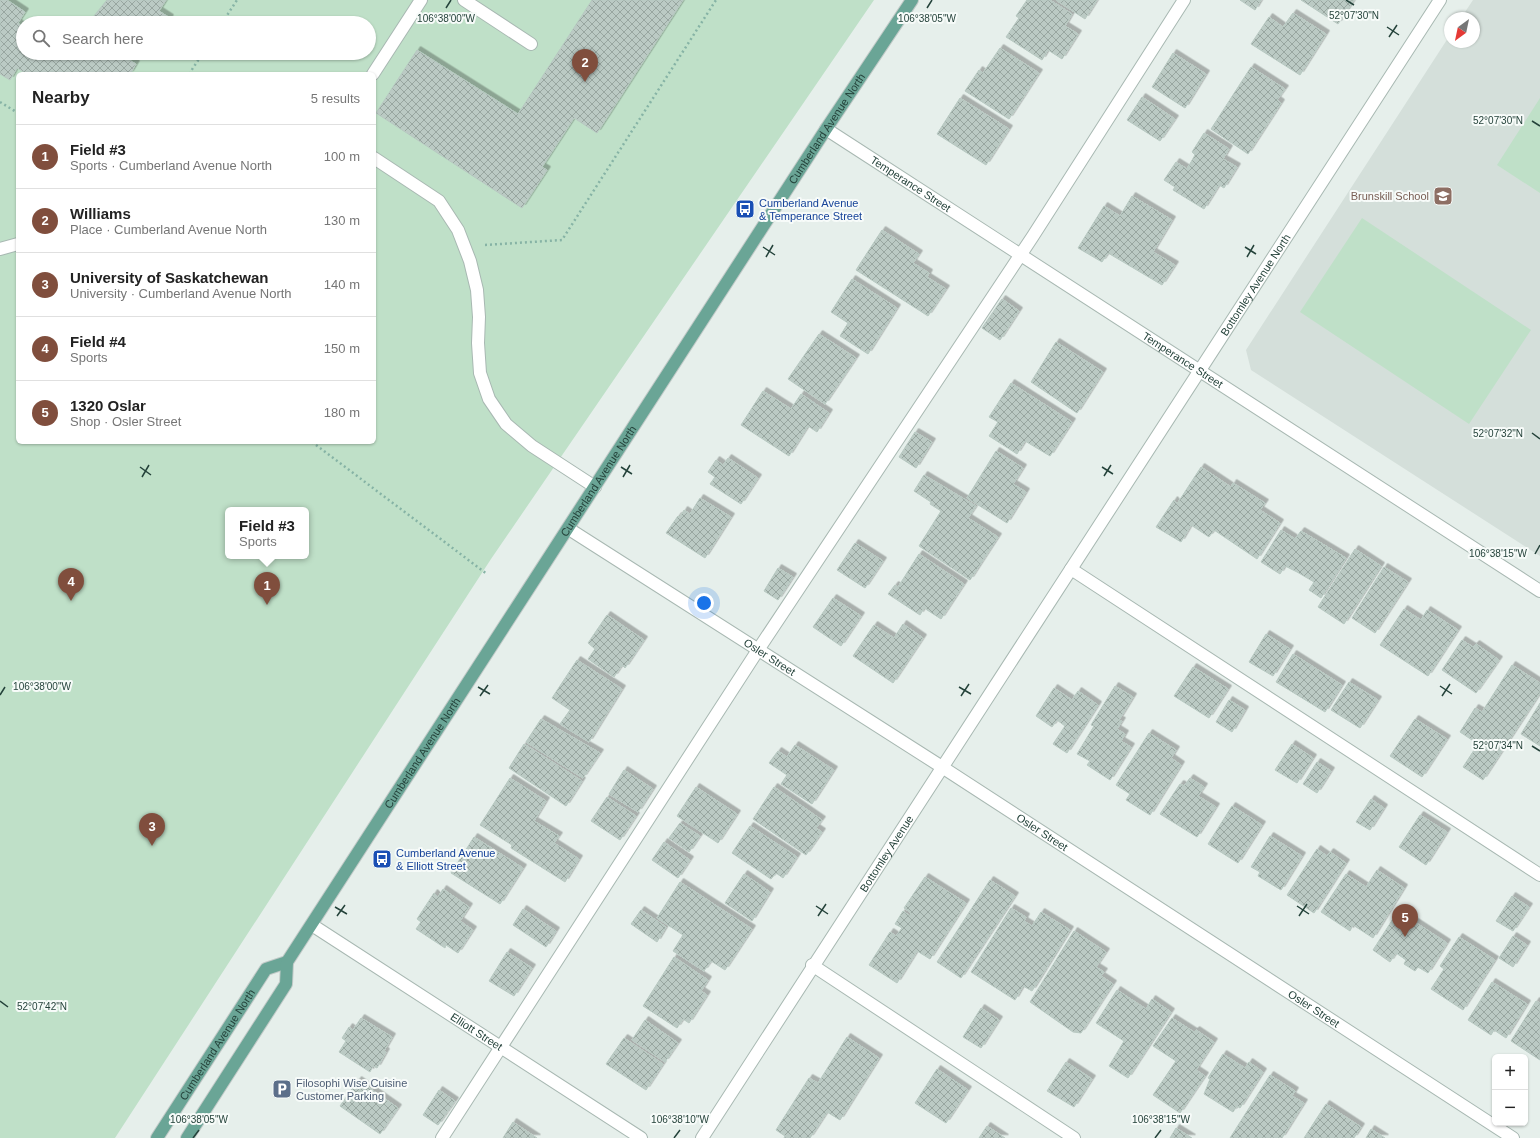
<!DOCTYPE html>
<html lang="en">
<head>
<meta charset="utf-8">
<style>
	:root { --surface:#fff; --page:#f6f6f6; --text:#222; --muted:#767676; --line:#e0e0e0; --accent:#804e3d }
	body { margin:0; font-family:Arial,sans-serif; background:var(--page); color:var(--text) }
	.controls { position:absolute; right:12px; bottom:12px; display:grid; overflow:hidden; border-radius:6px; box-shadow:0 1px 3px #0004 }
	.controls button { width:36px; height:36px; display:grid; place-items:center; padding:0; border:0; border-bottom:1px solid var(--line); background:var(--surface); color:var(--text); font:20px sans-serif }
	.compass { position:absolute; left:1444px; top:12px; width:36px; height:36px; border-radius:50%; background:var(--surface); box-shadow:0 1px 3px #0004; rotate:213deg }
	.you { position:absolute; left:704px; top:603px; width:14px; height:14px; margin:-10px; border:3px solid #fff; border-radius:50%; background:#1a73e8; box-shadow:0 0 0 6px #1a73e833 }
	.badge { display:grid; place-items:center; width:26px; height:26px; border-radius:50%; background:var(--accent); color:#fff; font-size:13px; font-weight:700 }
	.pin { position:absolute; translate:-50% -33px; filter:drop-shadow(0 1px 2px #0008) }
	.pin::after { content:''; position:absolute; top:21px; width:14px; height:12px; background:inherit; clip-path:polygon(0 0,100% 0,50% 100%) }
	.popup { position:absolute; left:225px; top:507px; width:84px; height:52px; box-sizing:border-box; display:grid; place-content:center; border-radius:6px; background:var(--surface); filter:drop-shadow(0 1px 3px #0005); font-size:13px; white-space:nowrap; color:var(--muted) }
	.popup b { font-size:15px; color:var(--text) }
	.popup::after { content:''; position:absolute; left:50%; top:100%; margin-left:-8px; border:8px solid transparent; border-top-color:var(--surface) }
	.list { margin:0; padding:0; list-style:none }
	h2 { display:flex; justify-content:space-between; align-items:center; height:52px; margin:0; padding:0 16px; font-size:17px }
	h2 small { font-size:13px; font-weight:400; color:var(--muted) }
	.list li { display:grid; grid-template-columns:26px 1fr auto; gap:12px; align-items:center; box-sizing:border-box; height:64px; padding:0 16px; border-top:1px solid var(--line) }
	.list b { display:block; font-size:15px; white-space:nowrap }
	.list p { margin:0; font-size:13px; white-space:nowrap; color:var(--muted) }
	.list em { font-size:13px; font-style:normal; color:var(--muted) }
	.icon { flex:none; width:22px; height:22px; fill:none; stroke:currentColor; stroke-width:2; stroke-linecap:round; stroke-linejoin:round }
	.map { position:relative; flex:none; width:1540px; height:1138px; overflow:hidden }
	.search { position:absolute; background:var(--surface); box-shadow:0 1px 3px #0004; left:16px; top:16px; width:360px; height:44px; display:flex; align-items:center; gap:10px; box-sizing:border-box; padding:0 14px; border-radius:22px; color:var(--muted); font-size:15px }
	.panel { position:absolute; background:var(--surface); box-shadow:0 1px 3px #0004; left:16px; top:72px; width:360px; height:372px; border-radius:6px }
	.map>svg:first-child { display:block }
	.built { fill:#d4dfda }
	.park { fill:#bfe0c8; fill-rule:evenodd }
	.building { fill:url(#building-cross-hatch); stroke:#b8c9c2; filter:url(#shadow) }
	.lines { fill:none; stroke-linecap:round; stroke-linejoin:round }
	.minor-casing { stroke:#a8b8b2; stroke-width:14 }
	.major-casing { stroke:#c2cac8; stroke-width:14 }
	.path { stroke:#86b3a5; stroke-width:2.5; stroke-dasharray:2 3; stroke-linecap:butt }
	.minor { stroke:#fff; stroke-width:12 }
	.major { stroke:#6aa596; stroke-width:12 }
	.ticks { fill:none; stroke:#24423a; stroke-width:1.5 }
	.labels { text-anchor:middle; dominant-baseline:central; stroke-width:4; stroke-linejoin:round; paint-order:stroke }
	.street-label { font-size:11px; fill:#24423a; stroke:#f7fbf9 }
	.education-label { font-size:11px; fill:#785e54; stroke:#f7fbf9; text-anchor:end }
	.transit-label { font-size:11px; fill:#164399; stroke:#f7fbf9; text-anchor:start }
	.service-label { font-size:11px; fill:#4e5e75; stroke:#f7fbf9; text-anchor:start }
	.ticks-label { font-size:10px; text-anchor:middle; fill:#24423a; stroke:#f7fbf9; stroke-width:4; stroke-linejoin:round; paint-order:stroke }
</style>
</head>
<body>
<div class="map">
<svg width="1540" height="1138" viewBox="0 0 1540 1138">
	<defs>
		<pattern id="building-cross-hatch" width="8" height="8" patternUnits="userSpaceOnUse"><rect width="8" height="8" fill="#bbcac4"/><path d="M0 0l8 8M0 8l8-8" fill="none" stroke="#98a6a0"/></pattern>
		<filter id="shadow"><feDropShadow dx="3.5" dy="-3.5" stdDeviation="0" flood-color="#0004"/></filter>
	</defs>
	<rect width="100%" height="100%" fill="#e6efeb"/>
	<!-- built -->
	<path class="built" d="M1473,0H1540V556L1251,370L1246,350L1450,35V42H1474V18H1461Z"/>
	<!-- park -->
	<g class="park">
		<path d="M0,0H874L491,559L115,1138H0ZM23,23H369V53H23ZM18,74H374V442H18ZM228,510H306V556H228Z"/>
		<path d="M1540,98V193L1497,165Z"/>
		<path d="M1362,218L1531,330L1469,424L1300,312Z"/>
	</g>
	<!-- building -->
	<g class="building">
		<path d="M0,0H7L25,12L18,23L23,27V53H134L129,60L136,64L130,74H27L17,68L10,80L0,74Z"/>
		<path d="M107,0H166L159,11L170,18L167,23H92L90,21Z"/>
		<path d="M592,0H683L597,133L574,118L542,167L547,170L522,208L376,113L417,50L518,114Z"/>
		<path d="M1027,0H1050L1072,14L1065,26L1078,34L1062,59L1048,50L1042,60L1006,37L1019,18L1016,16Z"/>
		<path d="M1056,0H1097L1085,19Z"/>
		<path d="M1240,0H1261L1255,10Z"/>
		<path d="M1301,0H1354L1338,24Z"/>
		<path d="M1293,13L1326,34L1300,75L1251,44L1269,17L1283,27Z"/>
		<path d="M1000,48L1039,73L1009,119L965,91L979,70L983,73Z"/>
		<path d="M1173,53L1206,74L1185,108L1152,87Z"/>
		<path d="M1251,67L1285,89L1277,100L1281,103L1248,154L1211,129Z"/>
		<path d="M1142,97L1175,119L1160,141L1127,120Z"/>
		<path d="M960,98L1009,129L986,165L937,134Z"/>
		<path d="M1204,133L1229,149L1223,159L1237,167L1224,188L1219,185L1204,209L1173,190L1175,187L1164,180L1176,162L1187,169L1195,155L1192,152Z"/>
		<path d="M1132,196L1172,220L1153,252L1175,265L1162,285L1108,253L1102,262L1078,248L1104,206L1120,216Z"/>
		<path d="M882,230L919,254L913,263L929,273L927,277L946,289L928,316L856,270Z"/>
		<path d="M852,279L897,308L868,354L840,336L848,323L831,312Z"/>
		<path d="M1002,299L1019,311L1000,340L982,328Z"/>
		<path d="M819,334L856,358L825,404L788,379Z"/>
		<path d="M1056,342L1103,372L1077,413L1031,382Z"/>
		<path d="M1011,383L1072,422L1050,456L1025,441L1017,454L989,436L998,422L989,417Z"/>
		<path d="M763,391L791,409L801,394L829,413L817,432L808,426L789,456L741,425Z"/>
		<path d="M915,432L932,442L916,468L899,457Z"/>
		<path d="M996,451L1023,468L1013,484L1026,492L1007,523L967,498Z"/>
		<path d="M728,458L758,478L741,504L710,484L715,477L708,472L716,460L723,465Z"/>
		<path d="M1201,467L1231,487L1233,483L1265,503L1260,510L1280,523L1257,559L1214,530L1209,537L1191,525L1181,542L1156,527L1174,500L1177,504Z"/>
		<path d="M924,475L976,506L968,518L998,537L970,580L919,546L941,511L930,504L931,502L914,491Z"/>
		<path d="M700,498L731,517L705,558L666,533L678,516L680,517L684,510L690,514Z"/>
		<path d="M1281,530L1295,539L1301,531L1346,558L1321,598L1309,590L1314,582L1297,572L1285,566L1280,574L1261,562Z"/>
		<path d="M855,543L883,561L865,588L837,570Z"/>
		<path d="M1355,549L1381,566L1344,624L1318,607Z"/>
		<path d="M919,554L964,584L941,619L924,608L920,615L888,594L895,585L898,587Z"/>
		<path d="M1384,567L1408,582L1375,633L1352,618Z"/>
		<path d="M778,568L793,577L778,600L764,591Z"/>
		<path d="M833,598L861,616L841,646L813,627Z"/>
		<path d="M1404,609L1421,620L1427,610L1458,630L1428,676L1380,645Z"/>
		<path d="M607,615L644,640L625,668L622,665L614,677L588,659L595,649L588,643Z"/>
		<path d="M903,624L923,638L893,683L853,656L874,625L894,638Z"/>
		<path d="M1266,634L1290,649L1273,676L1249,662Z"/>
		<path d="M1462,640L1473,647L1476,644L1499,660L1476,693L1442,670Z"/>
		<path d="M1293,654L1342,685L1325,712L1276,682Z"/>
		<path d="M577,660L622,689L589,742L560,724L570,710L552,698Z"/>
		<path d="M1512,665L1540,683V693L1483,780L1463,767L1478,744L1460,732L1475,708L1482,712Z"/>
		<path d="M1193,667L1228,689L1209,718L1174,696Z"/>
		<path d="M1349,682L1378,700L1360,728L1331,710Z"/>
		<path d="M1115,686L1133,697L1119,720L1122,721L1117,729L1125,734L1121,741L1131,747L1110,780L1087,765L1090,761L1077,754L1094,726L1091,725Z"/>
		<path d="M1054,688L1072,700L1078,691L1098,705L1067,753L1053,744L1065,726L1057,720L1052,727L1036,716Z"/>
		<path d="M1229,700L1245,710L1232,732L1216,722Z"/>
		<path d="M1540,703V746L1521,734Z"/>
		<path d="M541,719L600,753L583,778L526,742Z"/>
		<path d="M1415,719L1447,739L1422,777L1390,756Z"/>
		<path d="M1149,733L1176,750L1171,758L1181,765L1150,815L1126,800L1130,794L1116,785Z"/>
		<path d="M524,744L582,781L566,806L509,768Z"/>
		<path d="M1292,744L1313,758L1297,783L1275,770Z"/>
		<path d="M795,745L834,770L812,804L781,784L787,775L769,763L778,751L787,757Z"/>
		<path d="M1317,762L1331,771L1317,793L1303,784Z"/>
		<path d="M624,770L653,789L638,812L609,794Z"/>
		<path d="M510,778L546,801L534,821L559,836L554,843L579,859L565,882L511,848L512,845L480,825Z"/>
		<path d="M1190,778L1204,787L1198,796L1216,807L1197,837L1160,814L1180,784L1184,786Z"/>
		<path d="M696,787L737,814L718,843L677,816Z"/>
		<path d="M774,787L822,820L816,828L822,832L806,855L753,819Z"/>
		<path d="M607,797L636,816L620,840L591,821Z"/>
		<path d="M1371,799L1384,808L1370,830L1356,822Z"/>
		<path d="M1232,806L1262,825L1238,863L1208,844Z"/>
		<path d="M1420,815L1447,832L1426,865L1399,847Z"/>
		<path d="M680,823L700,836L689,852L669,838Z"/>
		<path d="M750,826L797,857L783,878L776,873L771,879L732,853Z"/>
		<path d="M1270,836L1302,856L1281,890L1258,876L1260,872L1251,867Z"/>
		<path d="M474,837L523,868L500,904L451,873Z"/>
		<path d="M664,842L690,860L678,878L652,860Z"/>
		<path d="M1317,849L1327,856L1330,852L1346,863L1314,913L1287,895Z"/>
		<path d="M1377,870L1404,888L1373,938L1353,925L1350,931L1321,912L1346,874L1366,887Z"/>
		<path d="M744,874L770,892L752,921L725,903Z"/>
		<path d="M925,877L966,903L930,959L917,951L897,983L869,965L890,932L896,936L902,928L895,924L903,911L910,916L911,913L904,908Z"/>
		<path d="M990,880L1015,896L961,978L937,962Z"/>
		<path d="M680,882L752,929L725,970L711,961L704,971L673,951L683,935L657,918Z"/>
		<path d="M443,889L469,907L460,921L473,930L458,953L446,945L445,948L416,929L421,922L417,919L434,893L438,897Z"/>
		<path d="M1512,896L1529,907L1513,931L1496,921Z"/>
		<path d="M1011,908L1026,917L1024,921L1032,926L1041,912L1070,930L1032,991L1023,986L1015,1000L971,972Z"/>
		<path d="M523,909L556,931L546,947L513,925Z"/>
		<path d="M641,910L666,927L657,942L631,924Z"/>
		<path d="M1398,911L1447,943L1428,973L1418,967L1415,971L1404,964L1406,960L1396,953L1390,962L1373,950Z"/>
		<path d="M1074,931L1106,952L1096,967L1104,972L1101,976L1113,984L1081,1033L1073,1032L1030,1002Z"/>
		<path d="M1513,936L1527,945L1513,967L1499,958Z"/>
		<path d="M1459,937L1495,960L1463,1010L1431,989L1444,969L1440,966Z"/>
		<path d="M507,952L532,968L514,996L489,981Z"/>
		<path d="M674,957L708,980L701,991L707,995L689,1023L683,1019L677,1028L643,1006Z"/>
		<path d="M1492,982L1527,1004L1506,1038L1494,1030L1491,1035L1468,1020Z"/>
		<path d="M1117,990L1146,1009L1152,999L1171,1012L1128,1078L1109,1066L1124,1041L1096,1023Z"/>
		<path d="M1536,1001L1540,1003V1060L1511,1041Z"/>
		<path d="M981,1008L999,1020L981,1048L963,1037Z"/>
		<path d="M361,1018L392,1037L384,1051L386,1052L377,1068L373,1066L370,1072L339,1052L346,1041L342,1038L349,1027L353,1030Z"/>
		<path d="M1172,1018L1194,1032L1196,1030L1214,1042L1196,1070L1205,1076L1180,1113L1153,1095L1176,1061L1153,1046Z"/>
		<path d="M645,1020L678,1043L665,1062L632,1040Z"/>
		<path d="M847,1037L879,1058L840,1120L827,1112L810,1138H784L785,1136L776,1130L809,1078L818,1083Z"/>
		<path d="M624,1038L663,1064L646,1090L606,1064Z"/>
		<path d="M1223,1054L1245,1068L1249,1062L1263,1072L1240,1108L1237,1106L1233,1112L1204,1094L1210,1079L1208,1078Z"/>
		<path d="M1066,1062L1092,1079L1074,1107L1047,1091Z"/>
		<path d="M937,1069L968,1090L946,1123L915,1103Z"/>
		<path d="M1270,1075L1295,1091L1292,1096L1304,1103L1282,1138H1230Z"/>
		<path d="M358,1080L398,1108L380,1134L340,1106Z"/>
		<path d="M439,1090L455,1101L438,1125L423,1115Z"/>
		<path d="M1326,1104L1361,1127L1354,1138H1304Z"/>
		<path d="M513,1122L537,1138H503Z"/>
		<path d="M987,1126L1005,1138H979Z"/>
		<path d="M1176,1128L1192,1138H1170Z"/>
		<path d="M1371,1129L1385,1138H1366Z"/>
	</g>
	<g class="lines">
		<!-- minor casing -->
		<g class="minor-casing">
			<g id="minor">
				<path d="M464,0L531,44"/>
				<path d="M373,74L421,0"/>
				<path id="s1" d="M826,129L1540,591"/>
				<path d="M374,158L439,201L458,230L470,261L477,290L479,317L478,343L480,373L489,399L506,424L532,446L595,487"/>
				<path d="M0,249L18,244"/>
				<path id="s2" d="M569,529L942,767L1513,1138"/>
				<path d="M1071,569L1540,875"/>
				<path id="s3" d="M312,925L641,1138"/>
				<path d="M812,965L1074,1138"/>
				<path d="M442,1138L758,650L1033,236L1184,0"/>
				<path id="s4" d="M702,1138L1440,0"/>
			</g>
		</g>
		<!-- major casing -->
		<g class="major-casing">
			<g id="major">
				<path id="s5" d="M157,1138L266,969L287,962"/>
				<path id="s6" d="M187,1138L286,984L287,962L826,129L912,0"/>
			</g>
		</g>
		<!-- path -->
		<g class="path">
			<path d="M222,23L237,0"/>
			<path d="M189,74L203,53"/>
			<path d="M0,102L18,113"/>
			<path d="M485,245L562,240L716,0"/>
			<path d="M312,442L487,574"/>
		</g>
		<!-- minor -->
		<use href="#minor" class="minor"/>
		<!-- major -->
		<use href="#major" class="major"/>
	</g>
	<!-- ticks -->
	<path class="ticks" d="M1346,0L1354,5M446,8L451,0M927,8L932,0M1387,27L1399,35M1389,37L1397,25M1532,121L1540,126M763,247L775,255M1245,247L1256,254M766,257L773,245M1247,257L1254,245M1532,433L1540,439M140,467L151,475M621,467L632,474M1102,467L1113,474M1104,476L1111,465M142,477L149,465M623,477L630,465M1535,554L1540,545M1440,686L1452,694M478,687L490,694M959,687L971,694M0,695L5,687M480,696L488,685M961,696L969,684M1442,696L1450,684M1532,746L1540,751M816,906L828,914M1297,906L1309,914M335,907L347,914M337,916L345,905M818,916L826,904M1299,916L1307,904M0,1001L8,1007M193,1138L199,1130M674,1138L680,1130M1155,1138L1161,1130"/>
	<!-- icons -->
	<defs>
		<g id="school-square" transform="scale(1)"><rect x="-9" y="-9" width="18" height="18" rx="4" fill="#8d6e63" stroke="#f7fbf9"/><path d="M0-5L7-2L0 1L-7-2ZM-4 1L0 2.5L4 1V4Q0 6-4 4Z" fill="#fff"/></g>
		<g id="bus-square" transform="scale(1)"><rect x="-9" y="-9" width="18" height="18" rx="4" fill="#1a4fb4" stroke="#f7fbf9"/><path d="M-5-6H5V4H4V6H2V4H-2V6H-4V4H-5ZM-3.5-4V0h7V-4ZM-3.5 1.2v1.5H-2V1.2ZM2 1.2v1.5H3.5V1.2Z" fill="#fff"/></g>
		<g id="parking-square" transform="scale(1)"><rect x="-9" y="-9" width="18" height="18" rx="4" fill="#5c6f8a" stroke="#f7fbf9"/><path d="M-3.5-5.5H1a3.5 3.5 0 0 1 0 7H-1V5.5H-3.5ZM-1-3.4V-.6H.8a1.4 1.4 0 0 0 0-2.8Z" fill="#fff"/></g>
	</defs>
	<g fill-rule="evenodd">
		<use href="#school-square" x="1443" y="196"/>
		<use href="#bus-square" x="745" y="209"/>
		<use href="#bus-square" x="382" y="859"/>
		<use href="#parking-square" x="282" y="1089"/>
	</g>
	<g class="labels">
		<!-- street labels -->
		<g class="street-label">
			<text stroke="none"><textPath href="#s6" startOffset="1198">Cumberland Avenue North</textPath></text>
			<text stroke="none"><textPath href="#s1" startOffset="101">Temperance Street</textPath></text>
			<text stroke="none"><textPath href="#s4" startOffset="1017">Bottomley Avenue North</textPath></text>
			<text stroke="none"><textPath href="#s1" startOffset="425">Temperance Street</textPath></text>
			<text stroke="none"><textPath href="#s6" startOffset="778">Cumberland Avenue North</textPath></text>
			<text stroke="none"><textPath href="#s2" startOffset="238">Osler Street</textPath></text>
			<text stroke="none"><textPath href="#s6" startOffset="454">Cumberland Avenue North</textPath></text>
			<text stroke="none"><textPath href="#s2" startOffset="562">Osler Street</textPath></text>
			<text stroke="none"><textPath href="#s4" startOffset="339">Bottomley Avenue</textPath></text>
			<text stroke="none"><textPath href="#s2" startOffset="886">Osler Street</textPath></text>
			<text stroke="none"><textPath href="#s3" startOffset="196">Elliott Street</textPath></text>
			<text stroke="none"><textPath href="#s5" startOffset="111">Cumberland Avenue North</textPath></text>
		</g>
		<!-- education labels -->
		<g class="education-label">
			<text x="1429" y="196">Brunskill School</text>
		</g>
		<!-- transit labels -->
		<g class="transit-label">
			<text x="759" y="203">Cumberland Avenue<tspan x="759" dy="13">&amp; Temperance Street</tspan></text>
			<text x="396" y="853">Cumberland Avenue<tspan x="396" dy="13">&amp; Elliott Street</tspan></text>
		</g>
		<!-- service labels -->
		<g class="service-label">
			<text x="296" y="1083">Filosophi Wise Cuisine<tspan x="296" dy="13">Customer Parking</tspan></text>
		</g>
	</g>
	<g class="ticks-label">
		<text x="1354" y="19">52°07'30"N</text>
		<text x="446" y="22">106°38'00"W</text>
		<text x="927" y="22">106°38'05"W</text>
		<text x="1498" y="124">52°07'30"N</text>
		<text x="1498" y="437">52°07'32"N</text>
		<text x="1498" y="557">106°38'15"W</text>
		<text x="42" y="690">106°38'00"W</text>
		<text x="1498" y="749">52°07'34"N</text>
		<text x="42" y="1010">52°07'42"N</text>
		<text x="199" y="1123">106°38'05"W</text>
		<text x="680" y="1123">106°38'10"W</text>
		<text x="1161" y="1123">106°38'15"W</text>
	</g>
</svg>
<div class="controls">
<button>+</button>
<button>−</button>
</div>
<svg class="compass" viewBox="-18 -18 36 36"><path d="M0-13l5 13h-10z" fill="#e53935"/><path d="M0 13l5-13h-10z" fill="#767676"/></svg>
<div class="you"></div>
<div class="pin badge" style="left:267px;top:605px">1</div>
<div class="popup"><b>Field #3</b>Sports</div>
<div class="pin badge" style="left:585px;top:82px">2</div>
<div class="pin badge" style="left:152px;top:846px">3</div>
<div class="pin badge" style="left:71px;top:601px">4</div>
<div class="pin badge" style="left:1405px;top:937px">5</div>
<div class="search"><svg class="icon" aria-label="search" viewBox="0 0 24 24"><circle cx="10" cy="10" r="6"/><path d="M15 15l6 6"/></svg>Search here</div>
<section class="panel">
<h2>Nearby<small>5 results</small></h2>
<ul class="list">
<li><span class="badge">1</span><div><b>Field #3</b><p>Sports · Cumberland Avenue North</p></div><em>100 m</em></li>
<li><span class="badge">2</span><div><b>Williams</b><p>Place · Cumberland Avenue North</p></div><em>130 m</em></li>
<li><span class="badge">3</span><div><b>University of Saskatchewan</b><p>University · Cumberland Avenue North</p></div><em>140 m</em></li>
<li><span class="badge">4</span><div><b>Field #4</b><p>Sports</p></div><em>150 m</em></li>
<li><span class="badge">5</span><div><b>1320 Oslar</b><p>Shop · Osler Street</p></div><em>180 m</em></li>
</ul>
</section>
</div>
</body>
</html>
